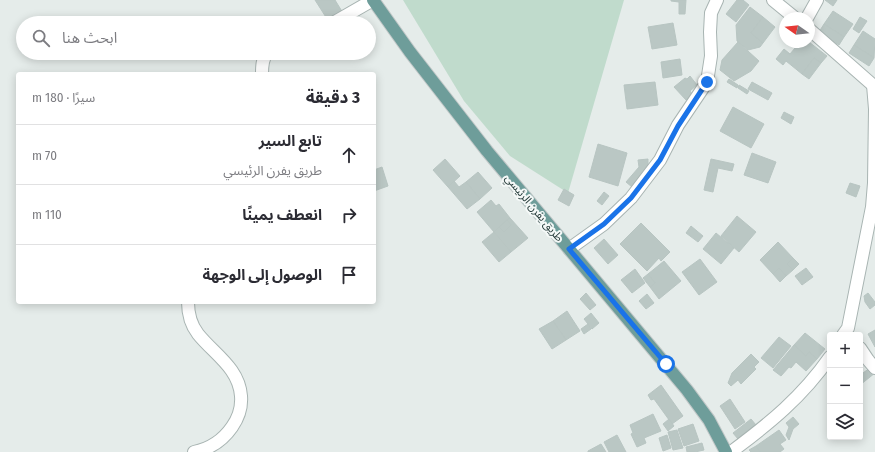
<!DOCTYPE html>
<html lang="ar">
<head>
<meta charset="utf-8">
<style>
	:root { --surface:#fff; --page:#f7f7f7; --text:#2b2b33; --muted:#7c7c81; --line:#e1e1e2 }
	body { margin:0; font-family:"Fira Sans Condensed","Noto Sans Arabic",sans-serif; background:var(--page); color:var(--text); direction:rtl }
	.controls { position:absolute; right:12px; bottom:12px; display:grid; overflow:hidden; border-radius:4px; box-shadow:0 2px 10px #0003 }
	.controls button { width:36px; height:36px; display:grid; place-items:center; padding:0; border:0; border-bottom:1px solid var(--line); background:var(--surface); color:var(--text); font:20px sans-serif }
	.compass { position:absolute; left:779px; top:12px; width:36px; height:36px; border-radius:50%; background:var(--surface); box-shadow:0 2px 10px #0003; rotate:284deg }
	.stop { position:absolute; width:12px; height:12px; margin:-9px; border:3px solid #1a73e8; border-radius:50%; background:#fff }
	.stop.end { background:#1a73e8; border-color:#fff; box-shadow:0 1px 4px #0008 }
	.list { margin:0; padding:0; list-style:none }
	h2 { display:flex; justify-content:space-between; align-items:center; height:52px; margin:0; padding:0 16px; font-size:17px }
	h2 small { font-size:13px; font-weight:400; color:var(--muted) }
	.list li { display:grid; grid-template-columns:26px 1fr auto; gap:12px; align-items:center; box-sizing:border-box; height:60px; padding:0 16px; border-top:1px solid var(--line) }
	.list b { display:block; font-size:15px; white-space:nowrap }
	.list p { margin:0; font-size:13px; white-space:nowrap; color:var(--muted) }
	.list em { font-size:13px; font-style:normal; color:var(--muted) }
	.icon { flex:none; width:22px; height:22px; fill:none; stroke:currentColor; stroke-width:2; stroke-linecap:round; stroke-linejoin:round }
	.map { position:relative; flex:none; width:875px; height:452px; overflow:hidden; direction:ltr }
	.search { position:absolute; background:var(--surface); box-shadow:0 2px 10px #0003; left:16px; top:16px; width:360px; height:44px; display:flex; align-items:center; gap:10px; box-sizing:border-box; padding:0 14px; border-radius:22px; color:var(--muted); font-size:15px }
	.panel { position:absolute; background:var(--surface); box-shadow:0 2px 10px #0003; left:16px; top:72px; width:360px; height:232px; border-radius:4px; direction:rtl }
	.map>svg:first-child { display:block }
	.green { fill:#c0dbcc }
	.building { fill:#bac7c4; stroke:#b8c5c2 }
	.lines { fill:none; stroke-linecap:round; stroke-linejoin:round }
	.minor-casing { stroke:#a8b4b2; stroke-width:14 }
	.major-casing { stroke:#c2c8c8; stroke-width:14 }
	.minor { stroke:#fff; stroke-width:12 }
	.major { stroke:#6e9d9a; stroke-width:12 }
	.route { stroke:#1a73e8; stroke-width:5 }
	.labels { text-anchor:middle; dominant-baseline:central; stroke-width:4; stroke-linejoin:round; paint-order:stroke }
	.street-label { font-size:11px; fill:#263c3b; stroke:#f5f9f8 }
</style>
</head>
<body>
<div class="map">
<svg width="875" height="452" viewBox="0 0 875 452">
	<rect width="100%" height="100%" fill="#e5ecea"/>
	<!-- green -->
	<path class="green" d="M403,0H624L568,193L510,156L464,101Z"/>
	<!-- building -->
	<g class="building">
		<path d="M315,0H335L343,13L329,22Z"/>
		<path d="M671,0H686L685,14H679V2L671,1Z"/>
		<path d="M737,0H743L749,5L736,22L726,14Z"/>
		<path d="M825,0H837L833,6Z"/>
		<path d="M750,7L763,17L751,33L763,43L760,47L748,50L737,41L736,25Z"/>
		<path d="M833,11L853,24L844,37L824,24Z"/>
		<path d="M763,17L775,27L763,43L751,33Z"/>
		<path d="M860,17L867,21L859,33L853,29Z"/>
		<path d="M673,23L677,45L652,49L648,27Z"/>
		<path d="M824,24L844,37L839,45L819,32Z"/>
		<path d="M863,31L875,39L874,58L854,45Z"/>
		<path d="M738,42L759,61L751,71L734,81L720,70L722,60Z"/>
		<path d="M800,42H809L827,56L821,63L814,58L802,74L786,61L783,65L776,59L784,49L790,54Z"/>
		<path d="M854,45L874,58L869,66L849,53Z"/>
		<path d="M814,58L821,63L809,79L802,74Z"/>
		<path d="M680,59L682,75L663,78L661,62Z"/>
		<path d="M690,76L697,85L690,91L692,94L686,100L674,87L685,78L687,79Z"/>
		<path d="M729,79L738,85L737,88L727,82Z"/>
		<path d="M655,82L658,105L627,109L624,85Z"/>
		<path d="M752,82L772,93L768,100L748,89Z"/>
		<path d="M739,85L749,91L747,94L738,88Z"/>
		<path d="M733,107L764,124L751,148L720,131Z"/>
		<path d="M784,112L794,117L791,124L781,118Z"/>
		<path d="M598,144L627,153L618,186L589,177Z"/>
		<path d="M752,153L776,162L768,183L744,175Z"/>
		<path d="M445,159L460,176L448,187L433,170Z"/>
		<path d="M648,159V167L632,187L626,182L639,167L638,160Z"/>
		<path d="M711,159L734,164L732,171L718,168L713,192L704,190Z"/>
		<path d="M382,167L388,186L374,191V170Z"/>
		<path d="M478,172L492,188L480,199L466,182Z"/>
		<path d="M454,181L459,187L466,182L480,199L467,209L448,187Z"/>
		<path d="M850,183L860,186L856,197L846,193Z"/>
		<path d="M564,189L574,195L569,206L558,200Z"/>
		<path d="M604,192L609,196L602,205L597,201Z"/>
		<path d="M491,200L496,206L499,204L510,218L494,232L477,212Z"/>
		<path d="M737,216L756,232L739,252L721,236Z"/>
		<path d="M510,218L528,238L511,252L494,232L499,227L504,232L511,225L507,220Z"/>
		<path d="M507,220L511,225L504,232L499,227Z"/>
		<path d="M641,223L670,252L661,261L659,258L647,271L620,244Z"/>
		<path d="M691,226L703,236L698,242L686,233Z"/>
		<path d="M494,232L511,252L499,262L482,242Z"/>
		<path d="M716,233L734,248L721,264L703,249Z"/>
		<path d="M604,239L618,255L608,264L594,248Z"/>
		<path d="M778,242L793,258L787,264L793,270L786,276L779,268L773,274L760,260Z"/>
		<path d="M793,258L799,264L793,270L787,264Z"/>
		<path d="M700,259L717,282L699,295L682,272Z"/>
		<path d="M664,261L681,281L659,299L650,287L655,283L648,274Z"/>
		<path d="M779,268L786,276L780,282L773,274Z"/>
		<path d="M806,268L813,277L802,285L795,276Z"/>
		<path d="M635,269L645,283L632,293L621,280Z"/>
		<path d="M648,274L655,283L650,287L643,278Z"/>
		<path d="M586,293L596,305L590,310L580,299Z"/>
		<path d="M868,293L875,302V305L870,309L865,302L864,296Z"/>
		<path d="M647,294L654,303L646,309L639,301Z"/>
		<path d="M567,311L580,331L566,340L553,321Z"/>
		<path d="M591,313L599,323L592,329L584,319Z"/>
		<path d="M553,321L566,340L552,349L539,329Z"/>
		<path d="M588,324L591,329L584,334L581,329Z"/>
		<path d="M875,330V347L868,334Z"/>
		<path d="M805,333L825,349L817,359L809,352L806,356L794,345Z"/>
		<path d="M779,337L791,346L773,368L761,358Z"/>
		<path d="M794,345L806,356L809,352L817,359L806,371L796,362L791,368L789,367L781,376L773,370Z"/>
		<path d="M751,354L759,362L754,367L756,369L741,384L738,380L731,386L728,383L732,373Z"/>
		<path d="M870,368L875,373L860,385V375Z"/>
		<path d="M661,385L683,416L672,424L654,399L651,400L648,395Z"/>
		<path d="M730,399L745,422L735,429L720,406Z"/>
		<path d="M653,414L661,431L644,438L646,443L637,447L631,434L633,433L630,425Z"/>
		<path d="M793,417L799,424L793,429L789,440L786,435L789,427L786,423Z"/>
		<path d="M669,419L674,426L668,431L663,424Z"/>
		<path d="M751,419L756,425L738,439L733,433Z"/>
		<path d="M693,424L699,441L684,446L678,429Z"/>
		<path d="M677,430L683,448L673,450L668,432Z"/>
		<path d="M779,430L786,440L780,444L784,449L780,452H760L756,446Z"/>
		<path d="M617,435L626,452H609L604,442Z"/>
		<path d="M667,435L671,448L663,451L659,438Z"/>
		<path d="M702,443L704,450L695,452H687L686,447Z"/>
		<path d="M601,444L606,452H588V451Z"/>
		<path d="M756,446L760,452H751L749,450Z"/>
	</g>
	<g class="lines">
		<!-- minor casing -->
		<g class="minor-casing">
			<g id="minor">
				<path d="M773,0L795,18"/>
				<path d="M807,18L817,0"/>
				<path d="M333,23L373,0"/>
				<path d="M809,29L875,87"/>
				<path d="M262,74C262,67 262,59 267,53"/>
				<path d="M569,249L604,224L631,198L660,160L678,125L707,82L711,56L710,32L711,13L717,0"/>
				<path d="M188,302C188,313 191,325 198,334C214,354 239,368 241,396C242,408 239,417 232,427C223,440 209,449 194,452"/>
				<path d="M843,335L848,328L872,207L874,183L875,109L873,85"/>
				<path d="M860,348L868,360L875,368"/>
				<path d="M731,452C770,423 802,397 830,357"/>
			</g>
		</g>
		<!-- major casing -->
		<g class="major-casing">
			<path id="major" d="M373,0L410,52L487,151L687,390L709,420L726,452"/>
		</g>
		<!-- minor -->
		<use href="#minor" class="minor"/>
		<!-- major -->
		<use href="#major" class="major"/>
	</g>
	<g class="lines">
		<!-- route -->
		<path class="route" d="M666,364L569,249L604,224L631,198L660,160L678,126L707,82"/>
	</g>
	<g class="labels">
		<!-- street labels -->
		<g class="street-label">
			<text transform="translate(534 208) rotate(50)">طريق يفرن الرئيسي</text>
		</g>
	</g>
</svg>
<div class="controls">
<button>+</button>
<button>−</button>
<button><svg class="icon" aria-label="layers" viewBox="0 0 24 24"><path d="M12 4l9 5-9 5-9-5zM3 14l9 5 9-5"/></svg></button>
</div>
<svg class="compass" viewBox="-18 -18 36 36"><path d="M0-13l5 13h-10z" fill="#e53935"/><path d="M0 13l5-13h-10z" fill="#7c7c81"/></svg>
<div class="stop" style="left:666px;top:364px"></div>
<div class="stop end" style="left:707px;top:82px"></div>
<div class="search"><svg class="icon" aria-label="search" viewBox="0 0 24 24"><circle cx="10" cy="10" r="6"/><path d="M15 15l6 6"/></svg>ابحث هنا</div>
<section class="panel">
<h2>3 دقيقة<small>سيرًا · 180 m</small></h2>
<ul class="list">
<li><svg class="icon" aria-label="ahead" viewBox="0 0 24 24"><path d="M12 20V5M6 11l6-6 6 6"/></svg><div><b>تابع السير</b><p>طريق يفرن الرئيسي</p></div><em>70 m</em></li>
<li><svg class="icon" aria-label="right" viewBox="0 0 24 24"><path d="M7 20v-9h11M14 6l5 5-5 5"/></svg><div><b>انعطف يمينًا</b></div><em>110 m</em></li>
<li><svg class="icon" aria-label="arrive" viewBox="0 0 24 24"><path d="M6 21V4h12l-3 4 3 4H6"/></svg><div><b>الوصول إلى الوجهة</b></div></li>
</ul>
</section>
</div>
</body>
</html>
